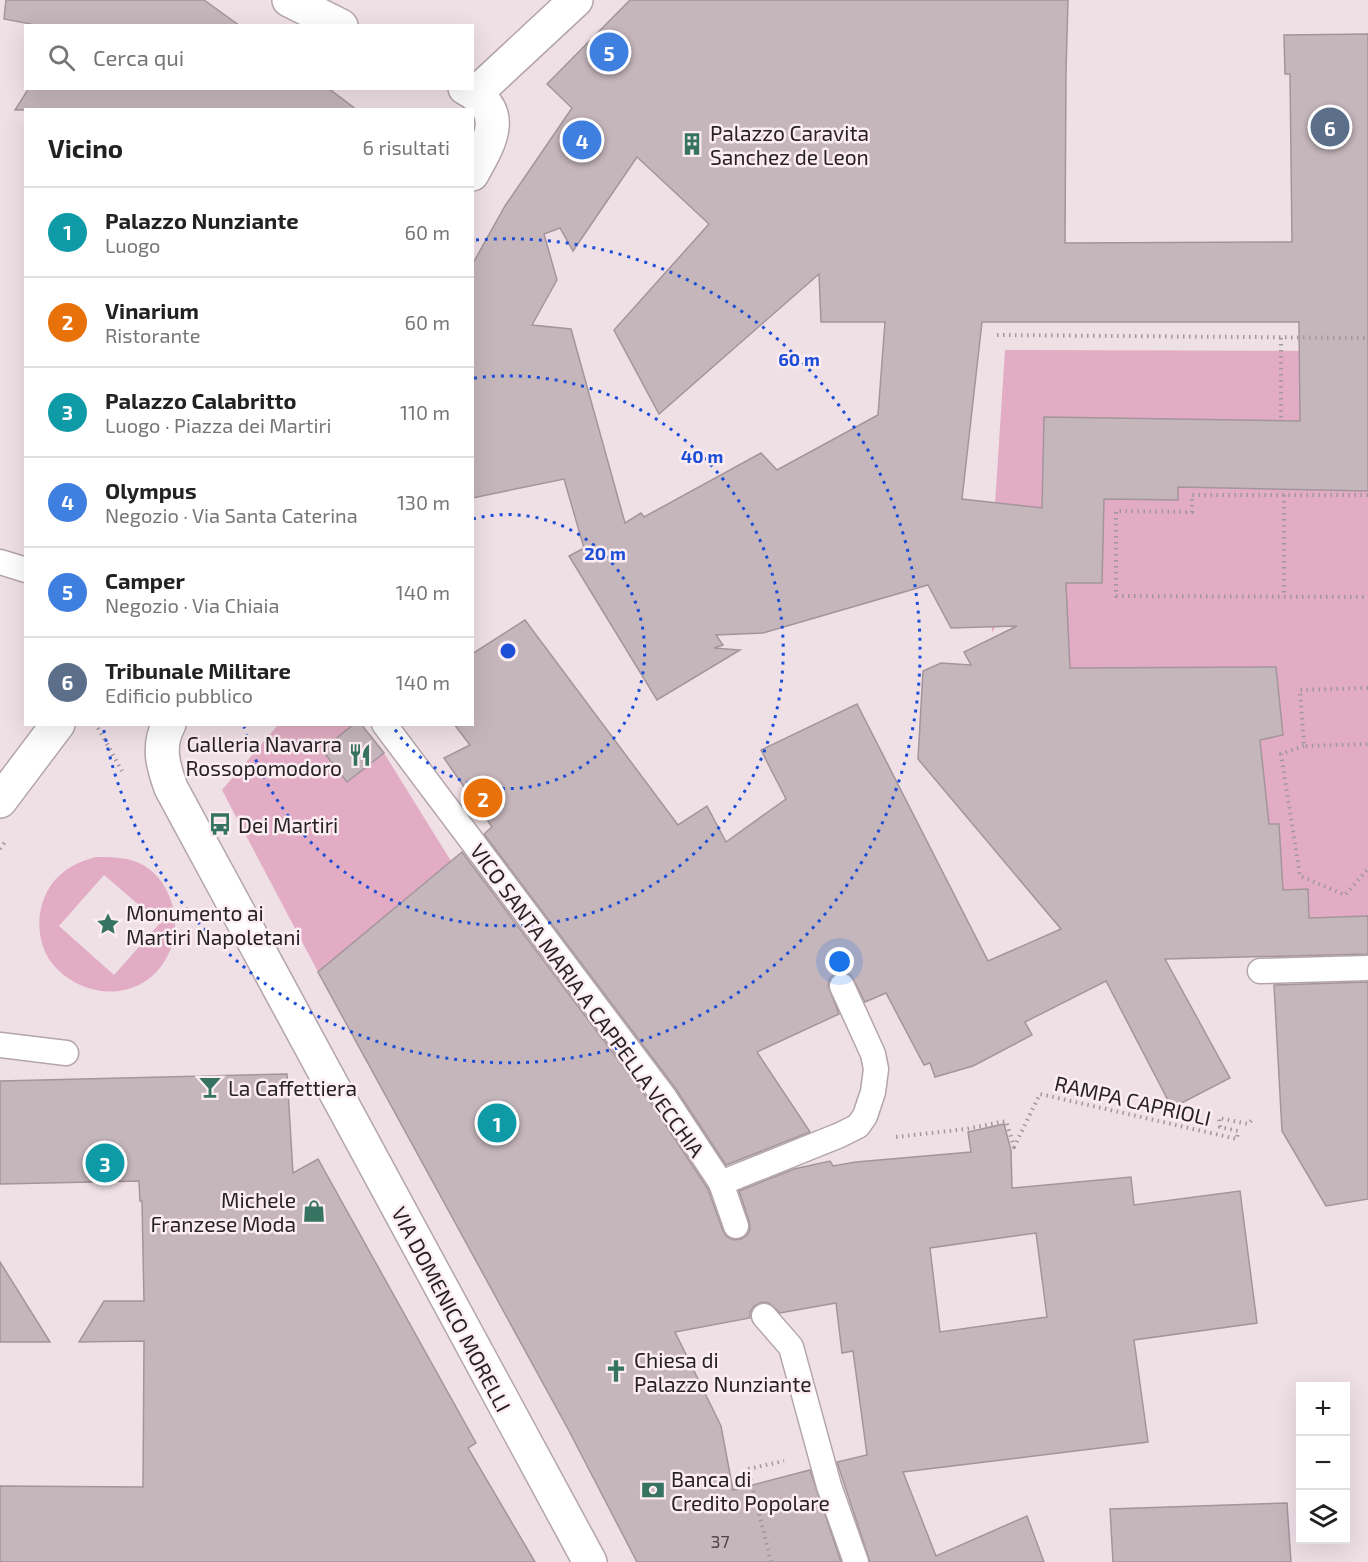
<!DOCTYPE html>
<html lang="it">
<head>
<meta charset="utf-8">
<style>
	:root { --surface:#fff; --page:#f6f6f6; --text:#222; --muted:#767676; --line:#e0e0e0; --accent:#d93025 }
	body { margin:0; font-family:"Exo 2",sans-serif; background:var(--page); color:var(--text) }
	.controls { position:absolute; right:18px; bottom:18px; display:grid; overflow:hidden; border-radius:0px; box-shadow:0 6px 24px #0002 }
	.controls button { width:54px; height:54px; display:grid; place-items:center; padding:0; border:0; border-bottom:2px solid var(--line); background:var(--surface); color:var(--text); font:30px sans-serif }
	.you { position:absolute; left:840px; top:962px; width:21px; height:21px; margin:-15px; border:4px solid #fff; border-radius:50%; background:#1a73e8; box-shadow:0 0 0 9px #1a73e833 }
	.badge { display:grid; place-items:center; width:39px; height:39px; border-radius:50%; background:var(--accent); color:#fff; font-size:20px; font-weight:700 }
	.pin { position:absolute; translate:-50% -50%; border:3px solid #fff; box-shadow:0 2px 6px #0006 }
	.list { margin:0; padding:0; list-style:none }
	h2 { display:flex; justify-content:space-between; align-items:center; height:78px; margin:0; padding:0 24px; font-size:26px }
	h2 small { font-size:20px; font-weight:400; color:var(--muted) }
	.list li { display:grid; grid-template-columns:39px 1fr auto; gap:18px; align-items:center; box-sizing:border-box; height:90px; padding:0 24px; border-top:2px solid var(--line) }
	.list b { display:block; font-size:22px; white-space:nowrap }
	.list p { margin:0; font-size:20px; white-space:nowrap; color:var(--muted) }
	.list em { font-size:20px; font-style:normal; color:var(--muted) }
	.icon { flex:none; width:33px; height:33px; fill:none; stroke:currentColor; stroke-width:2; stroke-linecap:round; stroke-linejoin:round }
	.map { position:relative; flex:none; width:1368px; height:1562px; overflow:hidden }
	.search { position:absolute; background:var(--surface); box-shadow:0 6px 24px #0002; left:24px; top:24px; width:450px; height:66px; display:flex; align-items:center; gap:15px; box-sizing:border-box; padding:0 21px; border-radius:0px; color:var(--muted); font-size:22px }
	.panel { position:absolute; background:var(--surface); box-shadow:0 6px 24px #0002; left:24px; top:108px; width:450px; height:618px; border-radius:0px }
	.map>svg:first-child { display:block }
	.green { fill:#e2adc4; fill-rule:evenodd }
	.building { fill:#c5b6bc; stroke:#a3959b; stroke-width:1.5; fill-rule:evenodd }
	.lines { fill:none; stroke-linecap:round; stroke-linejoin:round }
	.lane-casing { stroke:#b3a5ab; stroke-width:27 }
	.street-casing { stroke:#b3a5ab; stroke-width:36 }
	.path { stroke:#a2979b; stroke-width:4; stroke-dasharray:1.5 4.5; stroke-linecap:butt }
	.lane { stroke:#fff; stroke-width:24 }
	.street { stroke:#fff; stroke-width:33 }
	.ring { fill:none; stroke:#1d4ed8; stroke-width:3; stroke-dasharray:3 6 }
	.labels { text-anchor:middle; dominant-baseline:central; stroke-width:5; stroke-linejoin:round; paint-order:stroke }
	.number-label { font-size:18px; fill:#4e474a }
	.poi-label { font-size:21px; fill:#272224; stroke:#fcedf3; text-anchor:start }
	.street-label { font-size:21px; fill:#272224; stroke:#fcedf3 }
	.centre { fill:#1d4ed8; stroke:#fcedf3; stroke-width:3 }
	.ring-label { font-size:18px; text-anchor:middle; font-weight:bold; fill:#1d4ed8; stroke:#fcedf3; stroke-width:5; stroke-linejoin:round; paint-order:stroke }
</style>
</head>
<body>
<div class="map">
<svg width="1368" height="1562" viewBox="0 0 1368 1562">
	<rect width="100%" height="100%" fill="#efe0e6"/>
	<!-- green -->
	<g class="green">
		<path d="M1005,350L1368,351V916L1309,918L1308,889L1283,890L1279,824H1269L1260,740L1283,735L1275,667L1070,668L1068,632H1014L1007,619H999L992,633L991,565Z"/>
		<path d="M278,725H361L384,753L451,861L318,972L222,790Z"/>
		<path d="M96,857C110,857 123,857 137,862C171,876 185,924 168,955C146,1000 90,1002 57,969C32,944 34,898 60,875C71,865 82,861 96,857ZM104,875L160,923L114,975L59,926Z"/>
	</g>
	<!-- building -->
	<g class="building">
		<path d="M6,0H204L240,26H41L4,19Z"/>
		<path d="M630,0H1068L1066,72L1065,243L1292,242L1290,74H1285L1284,35L1368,34V491L1178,487V500L1104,499L1102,583H1066L1070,668L1276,667L1283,735L1260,740L1269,824H1279L1283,890L1308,889L1309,918L1368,916V954L1165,959L1230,1078L1172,1108L1106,981L1025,1022L1032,1035L973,1066L935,1077L930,1063L924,1065L886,993L865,1002L851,975L844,972L837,973L830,978L828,985L839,1014L757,1052L810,1132L726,1165L676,1089L484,834L492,827L444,758L470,745L454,724H472V654L525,620L678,825L707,806L726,842L786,799L761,750L857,704L988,961L1061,929L918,759L923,671L941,663L971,665L964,652L1017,626L951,628L928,585L763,633L716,635L723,645L714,648L740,650L657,700L569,556L584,548L564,479L472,498V265L505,206L572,108L547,84ZM637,157L709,224L614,330L659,414L819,274L821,322H885L878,415L777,470L761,453L644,517L641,513L625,523L571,329L532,325L557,280L544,234L560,228L573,251ZM982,322H1299L1300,421L1044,417L1042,508L962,499Z"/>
		<path d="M29,88H328L357,110H15Z"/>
		<path d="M354,724H361L384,753L347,782L322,750Z"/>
		<path d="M462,852L653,1106L708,1189L723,1231L727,1237L734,1240L741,1239L747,1235L750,1229L749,1221L739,1191L794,1169L830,1161L833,1166L856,1162L971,1152L968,1132L1004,1124L1011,1150L1012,1188L1131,1177L1134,1205L1240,1191L1257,1323L1134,1340L1148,1442L903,1472L936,1556L1027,1516L1044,1562H870L837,1462L867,1455L853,1351L842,1353L836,1303L780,1313L769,1303L762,1302L754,1306L750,1312V1318L675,1332L721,1426L733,1490L810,1470L841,1562H637L568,1429L318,972ZM1036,1233L1047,1317L940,1332L930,1248Z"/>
		<path d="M1368,982V1199L1326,1206L1282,1131L1274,985Z"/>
		<path d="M287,1074L293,1173L318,1159L476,1443L468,1448L535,1562H0V1486L143,1487L144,1341L79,1342L104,1301H144L142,1201H140L139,1181L0,1184V1081Z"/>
		<path d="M0,1262L50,1342H0Z"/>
		<path d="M1287,1503L1291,1562H1113L1110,1509Z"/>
	</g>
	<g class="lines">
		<!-- lane casing -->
		<g class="lane-casing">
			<g id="lane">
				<path d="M0,562L26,570"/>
				<path d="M384,724L665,1098L721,1183L736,1226"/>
				<path d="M1260,971L1368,968"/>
				<path d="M0,1045L66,1053"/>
				<path d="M721,1183L840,1135L858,1126L865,1116L873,1092L876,1069L873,1054L842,986"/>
				<path d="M764,1316L791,1347L829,1486L856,1562"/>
			</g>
		</g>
		<!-- street casing -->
		<g class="street-casing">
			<g id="street">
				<path d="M289,0L341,26"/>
				<path d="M465,88C509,111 491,140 472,174"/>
				<path d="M475,94L576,0"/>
				<path d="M169,724C157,746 163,766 171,788L590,1562"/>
				<path d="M0,801L58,724"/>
			</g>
		</g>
		<!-- path -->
		<g class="path">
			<path d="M997,335L1368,338"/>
			<path d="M1281,338V421"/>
			<path d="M1284,495V597"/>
			<path d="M1368,495H1192V512L1116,511V596L1368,597"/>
			<path d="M1368,688L1300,690L1304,746L1368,744"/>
			<path d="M98,728L122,771"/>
			<path d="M1304,746L1281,754L1300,876L1345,895L1368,869"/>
			<path d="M0,849L5,842"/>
			<path d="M896,1137L966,1129L1006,1121L1014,1147L1040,1094L1237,1139L1238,1131L1220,1127L1219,1118L1248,1124L1254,1118"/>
			<path d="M771,1562L748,1469L784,1461"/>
		</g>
		<!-- lane -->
		<use href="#lane" class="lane"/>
		<!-- street -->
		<use href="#street" class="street"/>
	</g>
	<!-- distance rings -->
	<g class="ring">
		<path d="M473 519A137 137 0 1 1 392 725"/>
		<path d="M474 378A275 275 0 1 1 244 727"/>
		<path d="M476 240A412 412 0 1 1 103 726"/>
	</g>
	<!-- icons -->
	<defs>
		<g id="building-bare" transform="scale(1.8)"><path d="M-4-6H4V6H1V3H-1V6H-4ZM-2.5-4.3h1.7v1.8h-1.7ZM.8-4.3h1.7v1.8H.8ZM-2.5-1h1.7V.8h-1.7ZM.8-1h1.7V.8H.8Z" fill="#367461" stroke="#fcedf3" stroke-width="2.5" paint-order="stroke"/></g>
		<g id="restaurant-bare" transform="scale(1.8)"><path d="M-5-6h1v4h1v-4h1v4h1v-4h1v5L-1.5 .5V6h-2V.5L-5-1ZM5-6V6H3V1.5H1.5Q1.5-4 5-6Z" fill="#367461" stroke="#fcedf3" stroke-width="2.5" paint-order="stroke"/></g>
		<g id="bus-bare" transform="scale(1.8)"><path d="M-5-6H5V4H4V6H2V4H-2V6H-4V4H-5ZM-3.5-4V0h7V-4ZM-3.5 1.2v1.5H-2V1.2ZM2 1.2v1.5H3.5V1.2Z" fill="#367461" stroke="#fcedf3" stroke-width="2.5" paint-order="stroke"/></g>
		<g id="sight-bare" transform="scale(1.8)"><path d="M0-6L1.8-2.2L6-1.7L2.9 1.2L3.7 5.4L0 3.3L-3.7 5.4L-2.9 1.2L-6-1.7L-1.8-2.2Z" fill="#367461" stroke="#fcedf3" stroke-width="2.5" paint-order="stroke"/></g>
		<g id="bar-bare" transform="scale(1.8)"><path d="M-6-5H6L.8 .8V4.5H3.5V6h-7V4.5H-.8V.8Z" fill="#367461" stroke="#fcedf3" stroke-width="2.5" paint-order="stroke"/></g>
		<g id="shop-bare" transform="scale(1.8)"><path d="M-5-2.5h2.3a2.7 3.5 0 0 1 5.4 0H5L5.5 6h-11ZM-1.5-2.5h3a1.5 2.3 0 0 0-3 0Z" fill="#367461" stroke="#fcedf3" stroke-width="2.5" paint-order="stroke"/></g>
		<g id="church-bare" transform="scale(1.8)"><path d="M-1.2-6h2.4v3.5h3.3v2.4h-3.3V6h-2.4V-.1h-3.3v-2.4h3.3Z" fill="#367461" stroke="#fcedf3" stroke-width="2.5" paint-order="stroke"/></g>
		<g id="bank-bare" transform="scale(1.8)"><path d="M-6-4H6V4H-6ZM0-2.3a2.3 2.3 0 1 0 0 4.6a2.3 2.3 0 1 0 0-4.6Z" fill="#367461" stroke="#fcedf3" stroke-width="2.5" paint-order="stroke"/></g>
	</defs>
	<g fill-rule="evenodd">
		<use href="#building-bare" x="692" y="144"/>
		<use href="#restaurant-bare" x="360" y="755"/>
		<use href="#bus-bare" x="220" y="824"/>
		<use href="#sight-bare" x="108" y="924"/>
		<use href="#bar-bare" x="210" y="1087"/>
		<use href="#shop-bare" x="314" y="1211"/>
		<use href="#church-bare" x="616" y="1371"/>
		<use href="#bank-bare" x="653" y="1490"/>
	</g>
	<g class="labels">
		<!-- number labels -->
		<g class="number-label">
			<text x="720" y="1541">37</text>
		</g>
		<!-- poi labels -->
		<g class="poi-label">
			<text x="710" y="132">Palazzo Caravita<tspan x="710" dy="24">Sanchez de Leon</tspan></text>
			<text x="342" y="743" text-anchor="end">Galleria Navarra<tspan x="342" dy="24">Rossopomodoro</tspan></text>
			<text x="238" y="824">Dei Martiri</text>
			<text x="126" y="912">Monumento ai<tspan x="126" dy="24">Martiri Napoletani</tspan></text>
			<text x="228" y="1087">La Caffettiera</text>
			<text x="296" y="1199" text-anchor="end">Michele<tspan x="296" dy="24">Franzese Moda</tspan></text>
			<text x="634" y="1359">Chiesa di<tspan x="634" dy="24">Palazzo Nunziante</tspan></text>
			<text x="671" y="1478">Banca di<tspan x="671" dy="24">Credito Popolare</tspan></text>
		</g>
		<!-- street labels -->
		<g class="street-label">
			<text transform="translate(588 1000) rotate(54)">VICO SANTA MARIA A CAPPELLA VECCHIA</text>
			<text transform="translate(1133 1100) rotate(13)">RAMPA CAPRIOLI</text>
			<text transform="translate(452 1309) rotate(62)">VIA DOMENICO MORELLI</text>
		</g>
	</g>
	<circle cx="508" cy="651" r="9" class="centre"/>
	<g class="ring-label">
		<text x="799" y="366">60 m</text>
		<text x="702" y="463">40 m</text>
		<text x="605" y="560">20 m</text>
	</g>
</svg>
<div class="controls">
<button>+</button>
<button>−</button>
<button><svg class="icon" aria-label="layers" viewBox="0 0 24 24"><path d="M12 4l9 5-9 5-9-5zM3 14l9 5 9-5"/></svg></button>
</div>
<div class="you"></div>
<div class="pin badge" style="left:497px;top:1123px;background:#0f9aa8">1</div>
<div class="pin badge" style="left:483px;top:798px;background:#e8710a">2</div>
<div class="pin badge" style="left:105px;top:1163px;background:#0f9aa8">3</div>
<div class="pin badge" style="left:582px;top:140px;background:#3f7fe0">4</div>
<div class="pin badge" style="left:609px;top:52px;background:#3f7fe0">5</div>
<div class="pin badge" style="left:1330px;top:127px;background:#5c6f8a">6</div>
<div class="search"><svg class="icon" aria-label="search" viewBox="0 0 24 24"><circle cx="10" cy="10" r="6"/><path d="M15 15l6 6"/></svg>Cerca qui</div>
<section class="panel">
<h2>Vicino<small>6 risultati</small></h2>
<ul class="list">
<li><span class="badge" style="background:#0f9aa8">1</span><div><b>Palazzo Nunziante</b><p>Luogo</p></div><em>60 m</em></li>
<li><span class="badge" style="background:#e8710a">2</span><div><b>Vinarium</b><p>Ristorante</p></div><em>60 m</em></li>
<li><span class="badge" style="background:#0f9aa8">3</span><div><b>Palazzo Calabritto</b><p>Luogo · Piazza dei Martiri</p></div><em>110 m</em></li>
<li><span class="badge" style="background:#3f7fe0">4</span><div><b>Olympus</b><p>Negozio · Via Santa Caterina</p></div><em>130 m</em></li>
<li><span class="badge" style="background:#3f7fe0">5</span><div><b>Camper</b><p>Negozio · Via Chiaia</p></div><em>140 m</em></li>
<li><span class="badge" style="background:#5c6f8a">6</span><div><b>Tribunale Militare</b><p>Edificio pubblico</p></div><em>140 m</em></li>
</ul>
</section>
</div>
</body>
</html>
